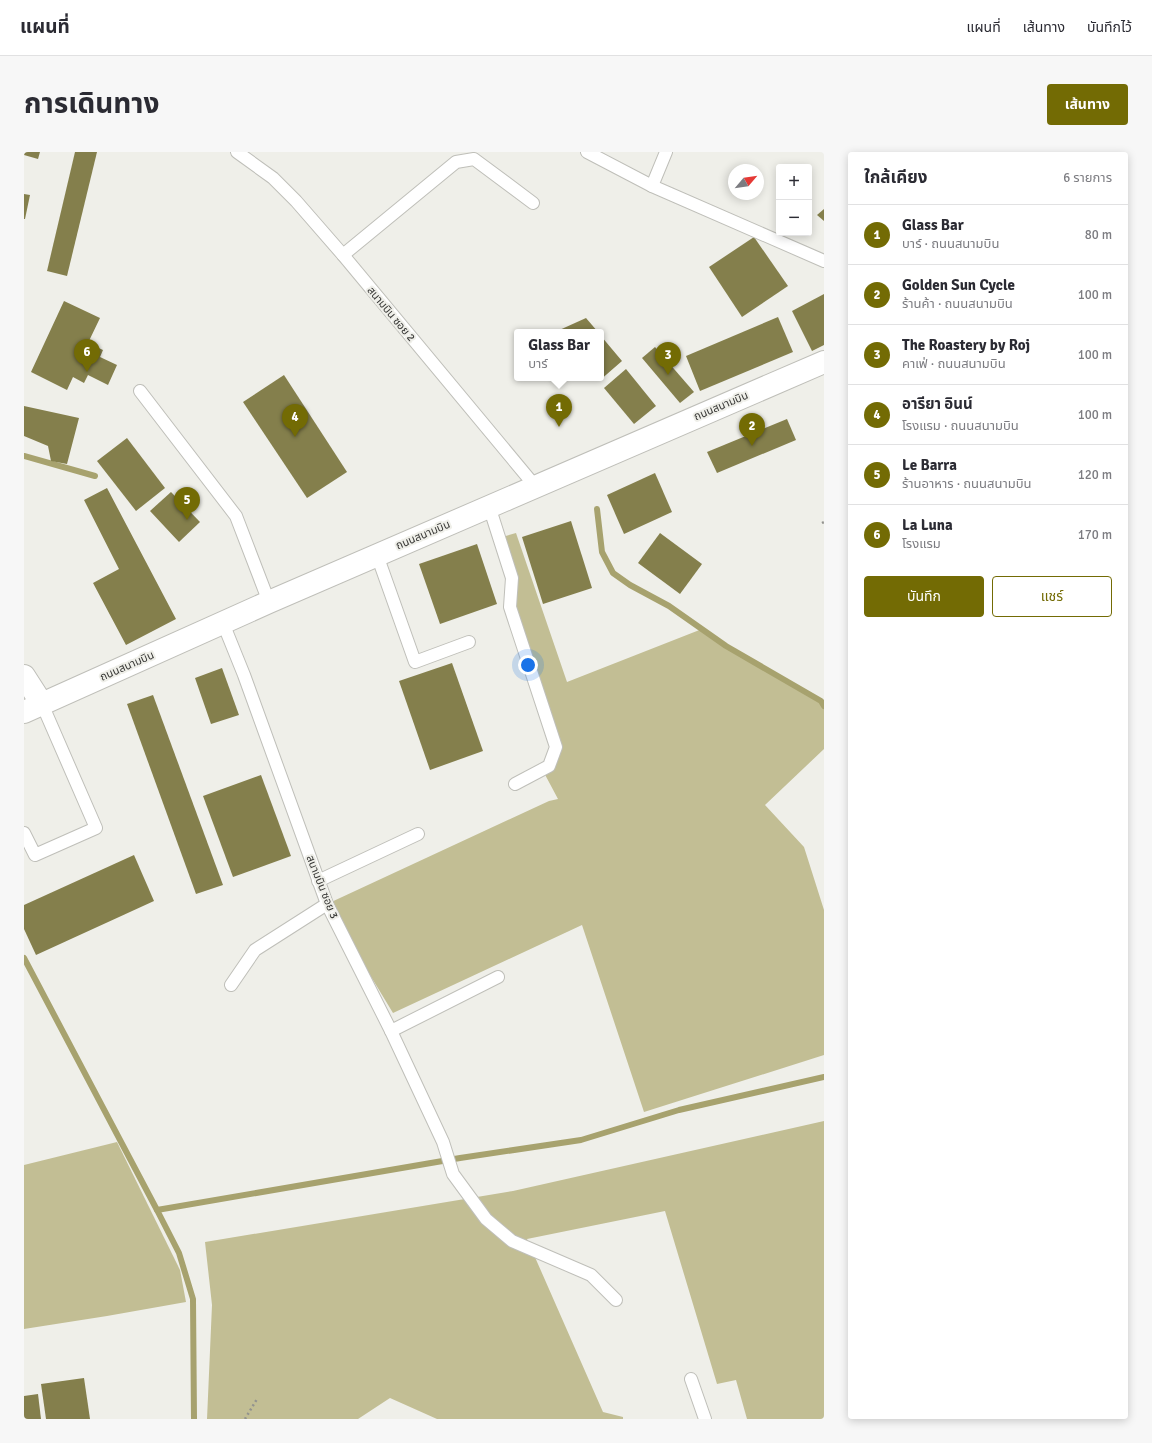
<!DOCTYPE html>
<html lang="th">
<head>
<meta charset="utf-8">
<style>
	:root { --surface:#fff; --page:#f7f7f7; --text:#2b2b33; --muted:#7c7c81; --line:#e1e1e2; --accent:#736b04 }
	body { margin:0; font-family:Signika,"Noto Sans Thai",sans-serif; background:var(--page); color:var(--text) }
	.controls { position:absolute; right:12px; top:12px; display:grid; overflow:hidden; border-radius:4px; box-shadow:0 2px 10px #0003 }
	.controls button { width:36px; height:36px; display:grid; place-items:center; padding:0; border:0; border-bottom:1px solid var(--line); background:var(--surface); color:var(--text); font:20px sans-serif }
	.compass { position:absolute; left:704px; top:12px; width:36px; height:36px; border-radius:50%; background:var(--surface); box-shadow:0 2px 10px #0003; rotate:61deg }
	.you { position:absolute; left:504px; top:513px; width:14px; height:14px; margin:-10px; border:3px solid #fff; border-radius:50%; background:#1a73e8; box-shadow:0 0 0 6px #1a73e833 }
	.badge { display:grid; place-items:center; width:26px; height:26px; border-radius:50%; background:var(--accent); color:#fff; font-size:13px; font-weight:700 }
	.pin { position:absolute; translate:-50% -33px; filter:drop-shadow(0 1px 2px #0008) }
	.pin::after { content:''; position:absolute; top:21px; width:14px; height:12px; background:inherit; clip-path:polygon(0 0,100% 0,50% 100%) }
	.popup { position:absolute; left:490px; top:177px; width:90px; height:52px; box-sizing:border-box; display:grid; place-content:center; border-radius:4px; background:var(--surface); filter:drop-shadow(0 1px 3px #0005); font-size:13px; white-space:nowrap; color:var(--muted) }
	.popup b { font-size:15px; color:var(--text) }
	.popup::after { content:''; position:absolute; left:50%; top:100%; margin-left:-8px; border:8px solid transparent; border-top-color:var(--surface) }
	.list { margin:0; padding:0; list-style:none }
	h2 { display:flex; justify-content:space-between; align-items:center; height:52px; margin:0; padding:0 16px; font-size:17px }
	h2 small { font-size:13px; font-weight:400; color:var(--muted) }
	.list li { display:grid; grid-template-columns:26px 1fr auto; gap:12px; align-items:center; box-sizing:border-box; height:60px; padding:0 16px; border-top:1px solid var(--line) }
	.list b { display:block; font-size:15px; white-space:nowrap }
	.list p { margin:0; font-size:13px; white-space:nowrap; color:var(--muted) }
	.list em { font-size:13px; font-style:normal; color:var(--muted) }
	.actions { display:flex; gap:8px; padding:12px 16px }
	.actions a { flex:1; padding:9px 0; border:1px solid var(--accent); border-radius:4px; text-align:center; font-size:14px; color:var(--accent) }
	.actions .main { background:var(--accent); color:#fff }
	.map { position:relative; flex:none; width:800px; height:1267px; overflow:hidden; border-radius:4px }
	header { display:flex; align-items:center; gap:24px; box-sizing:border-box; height:56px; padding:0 20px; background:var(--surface); border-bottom:1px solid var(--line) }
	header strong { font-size:19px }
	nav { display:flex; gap:22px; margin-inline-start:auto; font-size:14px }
	.intro { display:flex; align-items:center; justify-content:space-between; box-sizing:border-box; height:96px; padding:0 24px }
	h1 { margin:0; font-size:28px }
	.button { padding:10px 18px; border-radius:4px; background:var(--accent); color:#fff; font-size:14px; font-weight:700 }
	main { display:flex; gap:24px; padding:0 24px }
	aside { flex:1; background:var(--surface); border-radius:4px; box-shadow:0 2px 10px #0003 }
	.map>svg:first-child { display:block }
	.green { fill:#c2be94 }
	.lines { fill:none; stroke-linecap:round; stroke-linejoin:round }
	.stream { stroke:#a7a26e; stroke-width:6 }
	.building { fill:#847f4c }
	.service-casing { stroke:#bfbfb9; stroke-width:14 }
	.minor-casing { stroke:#bfbfb9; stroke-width:24 }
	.tertiary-casing { stroke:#bfbfb9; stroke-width:24 }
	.path { stroke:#92928e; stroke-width:2.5; stroke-dasharray:2 3; stroke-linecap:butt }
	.service { stroke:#fff; stroke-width:12 }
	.minor { stroke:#fff; stroke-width:22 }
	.tertiary { stroke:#fff; stroke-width:22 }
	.labels { text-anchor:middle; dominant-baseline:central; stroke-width:4; stroke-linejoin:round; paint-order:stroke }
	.street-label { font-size:11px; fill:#373735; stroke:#efefe9 }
</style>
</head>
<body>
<header>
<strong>แผนที่</strong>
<nav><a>แผนที่</a><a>เส้นทาง</a><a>บันทึกไว้</a></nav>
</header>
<div class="intro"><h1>การเดินทาง</h1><a class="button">เส้นทาง</a></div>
<main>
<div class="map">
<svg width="800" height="1267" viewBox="0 0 800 1267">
	<rect width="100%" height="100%" fill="#efefe9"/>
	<!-- green -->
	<g class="green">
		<path d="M492,381L543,530L678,477L797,549L800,554V597L741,653L780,695L800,758V903L620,960L558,773L369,861L303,752L525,649L534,647L518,617L532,595L486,455L488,426L475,386Z"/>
		<path d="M800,969V1267H723L712,1228L693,1232L641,1059L503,1087L579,1260L599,1265V1267H413L366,1246L334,1267H183L188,1153L181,1090L489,1039Z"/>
		<path d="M93,990L156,1118L162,1150L83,1164L0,1177V1013Z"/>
	</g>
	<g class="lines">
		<!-- stream -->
		<g class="stream">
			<path d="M0,304L71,324"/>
			<path d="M573,357L578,400L589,421L606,433L645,454L702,494L797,549L800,554"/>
			<path d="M0,806L133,1058L436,1006L557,988L655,958L800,925"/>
			<path d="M133,1058L155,1101L169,1147L170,1267"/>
		</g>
	</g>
	<!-- building -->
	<g class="building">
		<path d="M0,0H16L14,7L0,3Z"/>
		<path d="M51,0H73L43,124L23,119Z"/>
		<path d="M0,42L6,43L1,67H0Z"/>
		<path d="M800,57V69L793,63Z"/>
		<path d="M730,85L764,134L718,165L685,115Z"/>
		<path d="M800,142V193L788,199L768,159Z"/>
		<path d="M40,149L76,166L64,191L79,198L76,205L93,213L84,233L64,223L60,231L49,225L43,238L7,220Z"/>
		<path d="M754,165L769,200L676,239L662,204Z"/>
		<path d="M562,166L574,180H531Z"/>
		<path d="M577,184L598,209L575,229L572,226H577Z"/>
		<path d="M631,195L670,240L656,251L618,206Z"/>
		<path d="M602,217L632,254L610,272L580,236Z"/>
		<path d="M260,223L323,320L283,346L219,250Z"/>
		<path d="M0,254L55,266L43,312L27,309L24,294L0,284Z"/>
		<path d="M763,267L772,288L693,321L683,300Z"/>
		<path d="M103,286L141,336L112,359L73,309Z"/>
		<path d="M631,321L648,360L600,382L583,343Z"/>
		<path d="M83,336L152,467L102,493L69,431L95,417L60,348Z"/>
		<path d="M147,340L176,370L155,390L126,359Z"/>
		<path d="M547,369L568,436L519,452L498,385Z"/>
		<path d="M636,381L678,412L656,442L614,411Z"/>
		<path d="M453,392L473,452L416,472L395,412Z"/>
		<path d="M428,511L459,599L406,618L375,529Z"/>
		<path d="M198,516L215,563L187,572L171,526Z"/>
		<path d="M129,543L199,733L172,742L103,552Z"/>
		<path d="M237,623L267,704L209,725L179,644Z"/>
		<path d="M110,703L130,749L12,803L0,777V753Z"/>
		<path d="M60,1226L66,1267H22L17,1232Z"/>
		<path d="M14,1242L17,1267H0V1244Z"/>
	</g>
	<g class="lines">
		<!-- service casing -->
		<g class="service-casing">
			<g id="service">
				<path d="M213,0L249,26L272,49L319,103L511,334"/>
				<path d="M563,0L628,34"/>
				<path d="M642,0L628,34L800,109"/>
				<path d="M319,103L432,10L450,7L509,51"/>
				<path d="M116,239L212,364L245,450"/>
				<path d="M465,354L488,426L486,455L532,595L525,614L491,632"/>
				<path d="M353,403L391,510L445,490"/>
				<path d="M199,471L220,523L303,752L367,879L419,990L429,1022L462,1067L488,1089L567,1123L592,1148"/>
				<path d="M0,681L11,703L72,676L18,552"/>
				<path d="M294,729L394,682"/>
				<path d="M207,833L231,798L303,752"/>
				<path d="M367,879L474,825"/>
				<path d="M667,1227L681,1267"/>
			</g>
		</g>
		<!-- minor casing -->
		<g class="minor-casing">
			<path id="minor" d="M0,524L18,552"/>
		</g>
		<!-- tertiary casing -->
		<g class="tertiary-casing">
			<path id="tertiary" d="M0,560L245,450L800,210"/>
		</g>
		<!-- path -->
		<g class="path">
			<path d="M798,371L800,370"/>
			<path d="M221,1267L233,1247"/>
		</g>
		<!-- service -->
		<use href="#service" class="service"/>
		<!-- minor -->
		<use href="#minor" class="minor"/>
		<!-- tertiary -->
		<use href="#tertiary" class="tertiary"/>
	</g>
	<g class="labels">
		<!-- street labels -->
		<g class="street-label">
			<text transform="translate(367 162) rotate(50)">สนามบิน ซอย 2</text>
			<text transform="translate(697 254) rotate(-23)">ถนนสนามบิน</text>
			<text transform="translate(399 383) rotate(-23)">ถนนสนามบิน</text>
			<text transform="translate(103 514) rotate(-24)">ถนนสนามบิน</text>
			<text transform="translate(298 735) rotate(68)">สนามบิน ซอย 3</text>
		</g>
	</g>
</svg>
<div class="controls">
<button>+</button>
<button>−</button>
</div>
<svg class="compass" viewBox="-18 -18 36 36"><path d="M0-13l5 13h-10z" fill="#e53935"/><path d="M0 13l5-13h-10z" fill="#7c7c81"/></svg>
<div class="you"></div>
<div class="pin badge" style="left:535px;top:275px">1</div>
<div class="popup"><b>Glass Bar</b>บาร์</div>
<div class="pin badge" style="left:728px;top:294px">2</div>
<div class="pin badge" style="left:644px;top:223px">3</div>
<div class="pin badge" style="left:271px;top:285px">4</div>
<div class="pin badge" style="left:163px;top:368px">5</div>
<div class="pin badge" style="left:63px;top:220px">6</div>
</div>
<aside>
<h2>ใกล้เคียง<small>6 รายการ</small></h2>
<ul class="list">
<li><span class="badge">1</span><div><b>Glass Bar</b><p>บาร์ · ถนนสนามบิน</p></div><em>80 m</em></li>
<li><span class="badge">2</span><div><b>Golden Sun Cycle</b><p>ร้านค้า · ถนนสนามบิน</p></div><em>100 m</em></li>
<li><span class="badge">3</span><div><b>The Roastery by Roj</b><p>คาเฟ่ · ถนนสนามบิน</p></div><em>100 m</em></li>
<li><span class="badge">4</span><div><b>อารียา อินน์</b><p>โรงแรม · ถนนสนามบิน</p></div><em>100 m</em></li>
<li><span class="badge">5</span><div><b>Le Barra</b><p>ร้านอาหาร · ถนนสนามบิน</p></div><em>120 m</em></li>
<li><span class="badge">6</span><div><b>La Luna</b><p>โรงแรม</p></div><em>170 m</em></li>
</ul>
<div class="actions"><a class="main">บันทึก</a><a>แชร์</a></div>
</aside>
</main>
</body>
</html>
